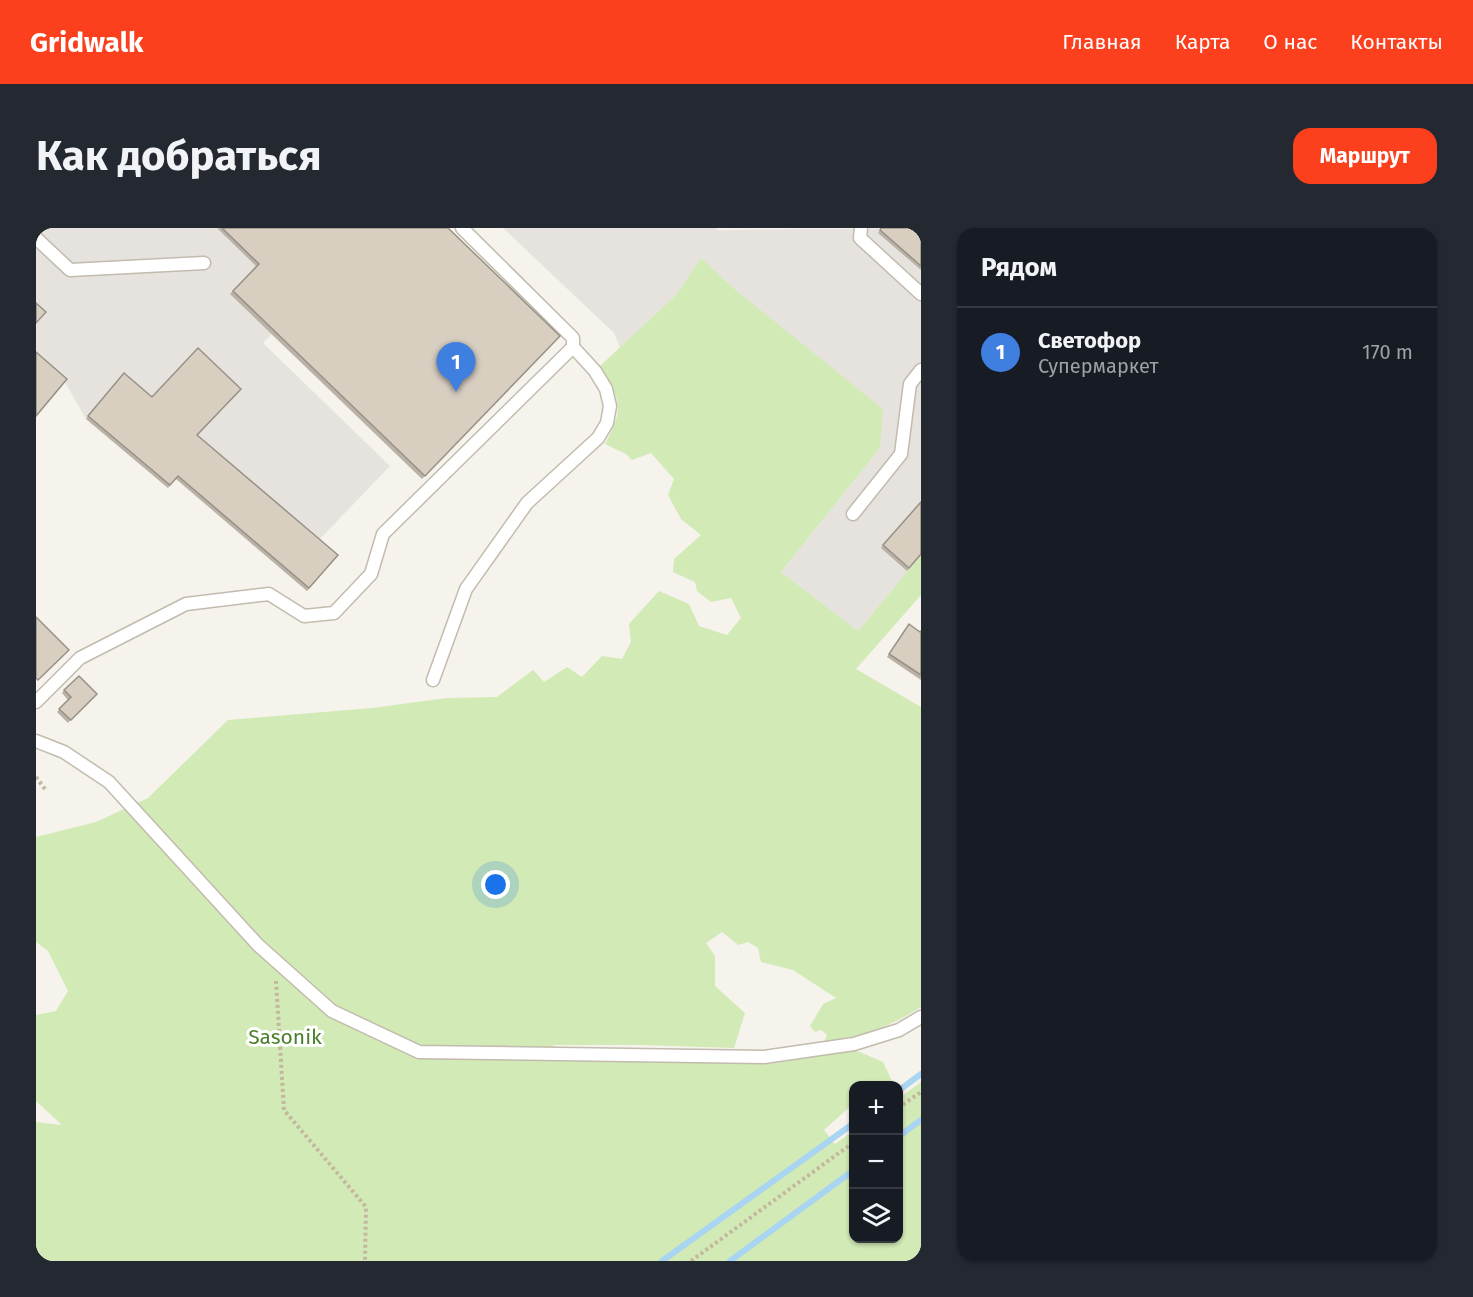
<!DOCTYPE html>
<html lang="ru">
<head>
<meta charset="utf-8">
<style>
	:root { --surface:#171b24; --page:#242831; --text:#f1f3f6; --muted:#9ea1a6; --line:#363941; --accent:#fc3f1d }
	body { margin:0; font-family:"Fira Sans",sans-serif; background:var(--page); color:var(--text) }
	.controls { position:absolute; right:18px; bottom:18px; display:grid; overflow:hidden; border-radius:12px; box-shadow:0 2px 4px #0004 }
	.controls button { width:54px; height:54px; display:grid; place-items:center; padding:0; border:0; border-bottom:2px solid var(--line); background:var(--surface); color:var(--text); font:30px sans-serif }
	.you { position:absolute; left:460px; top:657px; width:21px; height:21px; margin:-15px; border:4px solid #fff; border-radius:50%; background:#1a73e8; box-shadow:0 0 0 9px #1a73e833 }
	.badge { display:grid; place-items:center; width:39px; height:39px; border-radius:50%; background:var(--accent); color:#fff; font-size:20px; font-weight:700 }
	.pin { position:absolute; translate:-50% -50px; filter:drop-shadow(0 2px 3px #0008) }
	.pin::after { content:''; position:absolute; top:32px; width:21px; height:18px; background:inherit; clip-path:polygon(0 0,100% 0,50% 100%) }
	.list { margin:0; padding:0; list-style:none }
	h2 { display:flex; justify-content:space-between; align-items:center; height:78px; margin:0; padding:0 24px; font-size:26px }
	h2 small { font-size:20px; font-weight:400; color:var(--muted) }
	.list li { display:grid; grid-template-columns:39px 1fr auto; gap:18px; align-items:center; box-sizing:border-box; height:90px; padding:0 24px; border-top:2px solid var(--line) }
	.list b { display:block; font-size:22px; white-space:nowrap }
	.list p { margin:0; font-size:20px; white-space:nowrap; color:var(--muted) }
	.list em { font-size:20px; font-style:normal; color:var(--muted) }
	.icon { flex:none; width:33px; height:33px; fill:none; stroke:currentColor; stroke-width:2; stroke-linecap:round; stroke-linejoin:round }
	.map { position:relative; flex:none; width:885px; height:1033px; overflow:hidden; border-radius:18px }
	header { display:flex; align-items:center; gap:36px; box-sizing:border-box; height:84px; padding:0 30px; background:var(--accent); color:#fff }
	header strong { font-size:28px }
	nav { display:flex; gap:33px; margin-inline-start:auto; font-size:21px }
	.intro { display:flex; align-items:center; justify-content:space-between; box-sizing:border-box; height:144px; padding:0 36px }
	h1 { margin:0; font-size:42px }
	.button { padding:15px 27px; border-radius:18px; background:var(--accent); color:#fff; font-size:21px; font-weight:700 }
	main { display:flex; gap:36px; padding:0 36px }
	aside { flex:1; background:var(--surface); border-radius:18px; box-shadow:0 2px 4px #0004 }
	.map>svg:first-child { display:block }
	.industrial { fill:#e6e2dd }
	.green { fill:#d2eab5 }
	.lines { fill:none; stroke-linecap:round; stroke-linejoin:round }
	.stream { stroke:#a9d4f2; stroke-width:6 }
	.service-casing { stroke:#c2bbae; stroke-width:15 }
	.path { stroke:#c4b79f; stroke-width:4; stroke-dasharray:3 3; stroke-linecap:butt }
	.service { stroke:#fff; stroke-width:12 }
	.wall { fill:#bab2a6 }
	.building { fill:#d8cfc1; stroke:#979187; stroke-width:1.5 }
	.labels { text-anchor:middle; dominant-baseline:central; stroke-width:6; stroke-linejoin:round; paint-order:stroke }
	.park-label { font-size:21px; fill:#4a7f2a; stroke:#fff }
</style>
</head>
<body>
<header>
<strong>Gridwalk</strong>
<nav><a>Главная</a><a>Карта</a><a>О нас</a><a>Контакты</a></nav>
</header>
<div class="intro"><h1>Как добраться</h1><a class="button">Маршрут</a></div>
<main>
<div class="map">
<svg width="885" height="1033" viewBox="0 0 885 1033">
	<rect width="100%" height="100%" fill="#f6f3ec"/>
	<!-- industrial -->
	<g class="industrial">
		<path d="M0,0H339L227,115L354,238L281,314L300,330L271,363L140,251L132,260L50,191L29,154L0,188Z"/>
		<path d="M467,0H680L682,2L885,0V327L822,403L745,344L844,220L702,64L665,30L640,67L584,120L578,105Z"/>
	</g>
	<!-- green -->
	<path class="green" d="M665,30L702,64L847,181L844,220L745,344L822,403L885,327V367L820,441L885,479V779C852,800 827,808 788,814L791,807L785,802L779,804L774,798L787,776L800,770L757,742L725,734L722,720L712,714L702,717L686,704L670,715L679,728V758L709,785L698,820L605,817H517L518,832L733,836L819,822L847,834L856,853L847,857L818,858L817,876L788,902L799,916L817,903L818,1010H862L863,870L885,854V1033H0V894L26,897L0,873V787L20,783L32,763L12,723L0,714V609L60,594L112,570L192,492L336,480L411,470L461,469L497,442L508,454L531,439L546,449L566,428L586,431L595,414L593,396L623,363L653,376L663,398L691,407L705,390L695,370L675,374L661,363L659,354L637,344L638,331L665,307L645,291L632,267L638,251L615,225L596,232L590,226L569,216C588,181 586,172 563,139L640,67Z"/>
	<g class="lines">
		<!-- stream -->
		<g class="stream">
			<path d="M862,863L885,846"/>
			<path d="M862,909L885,892"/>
			<path d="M626,1033L818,895"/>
			<path d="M694,1033L818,942"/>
		</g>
		<!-- service casing -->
		<g class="service-casing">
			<g id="service">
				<path d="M825,0L824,10L885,66"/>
				<path d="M0,10L34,42L168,35"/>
				<path d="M817,286L865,226L874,156L885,142"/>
				<path d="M397,452L430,361L491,275L562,210L571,195L574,178L570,161L559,143L537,119"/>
				<path d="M0,474L44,430L150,376L233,366L268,388L298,385L335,346L347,306L537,119V110L426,0"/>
				<path d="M0,513L28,524L73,554L222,717L296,783L383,824L728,829L818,816L863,802L885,789"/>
			</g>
		</g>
		<!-- path -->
		<g class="path">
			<path d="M0,549L9,561"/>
			<path d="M240,753L248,882L330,979L329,1033"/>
			<path d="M862,880L885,864"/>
			<path d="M655,1033L818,914"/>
		</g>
		<!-- service -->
		<use href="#service" class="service"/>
	</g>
	<!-- wall -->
	<g class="wall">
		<path d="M181,0H412L524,108L386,251L194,66L220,38Z"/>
		<path d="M845,0H885V42L842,5Z"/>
		<path d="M205,161L161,208L302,327L271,363L140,251L132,260L50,191L52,188L116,169Z"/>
		<path d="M847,317L885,327L871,343L845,320Z"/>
		<path d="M873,396L884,404L885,403V452L851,429Z"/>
		<path d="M28,462L61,466L32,495L21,484L32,472L26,465Z"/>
	</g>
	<!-- building -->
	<g class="building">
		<path d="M186,0H412L524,108L389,248L197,63L223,36Z"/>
		<path d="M845,0H885V38L844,2Z"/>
		<path d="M0,75L10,84L0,95Z"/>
		<path d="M162,120L205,161L161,207L302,327L273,360L142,248L134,257L52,188L88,145L116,169Z"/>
		<path d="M0,124L31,151L0,188Z"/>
		<path d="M885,274V326L873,340L847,317Z"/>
		<path d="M0,389L33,422L2,452L0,450Z"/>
		<path d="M873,396L884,404L885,403V447L853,426Z"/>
		<path d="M43,448L61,466L35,492L23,481L35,469L28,462Z"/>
	</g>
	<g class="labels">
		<!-- park labels -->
		<g class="park-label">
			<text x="249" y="809">Sasonik</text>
		</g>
	</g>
</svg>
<div class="controls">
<button>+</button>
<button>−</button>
<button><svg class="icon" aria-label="layers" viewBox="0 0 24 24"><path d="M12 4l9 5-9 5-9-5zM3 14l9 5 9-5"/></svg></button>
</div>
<div class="you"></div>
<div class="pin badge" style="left:420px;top:164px;background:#3f7fe0">1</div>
</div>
<aside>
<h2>Рядом<small></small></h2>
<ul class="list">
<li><span class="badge" style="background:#3f7fe0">1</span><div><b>Светофор</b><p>Супермаркет</p></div><em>170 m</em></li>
</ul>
</aside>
</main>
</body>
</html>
